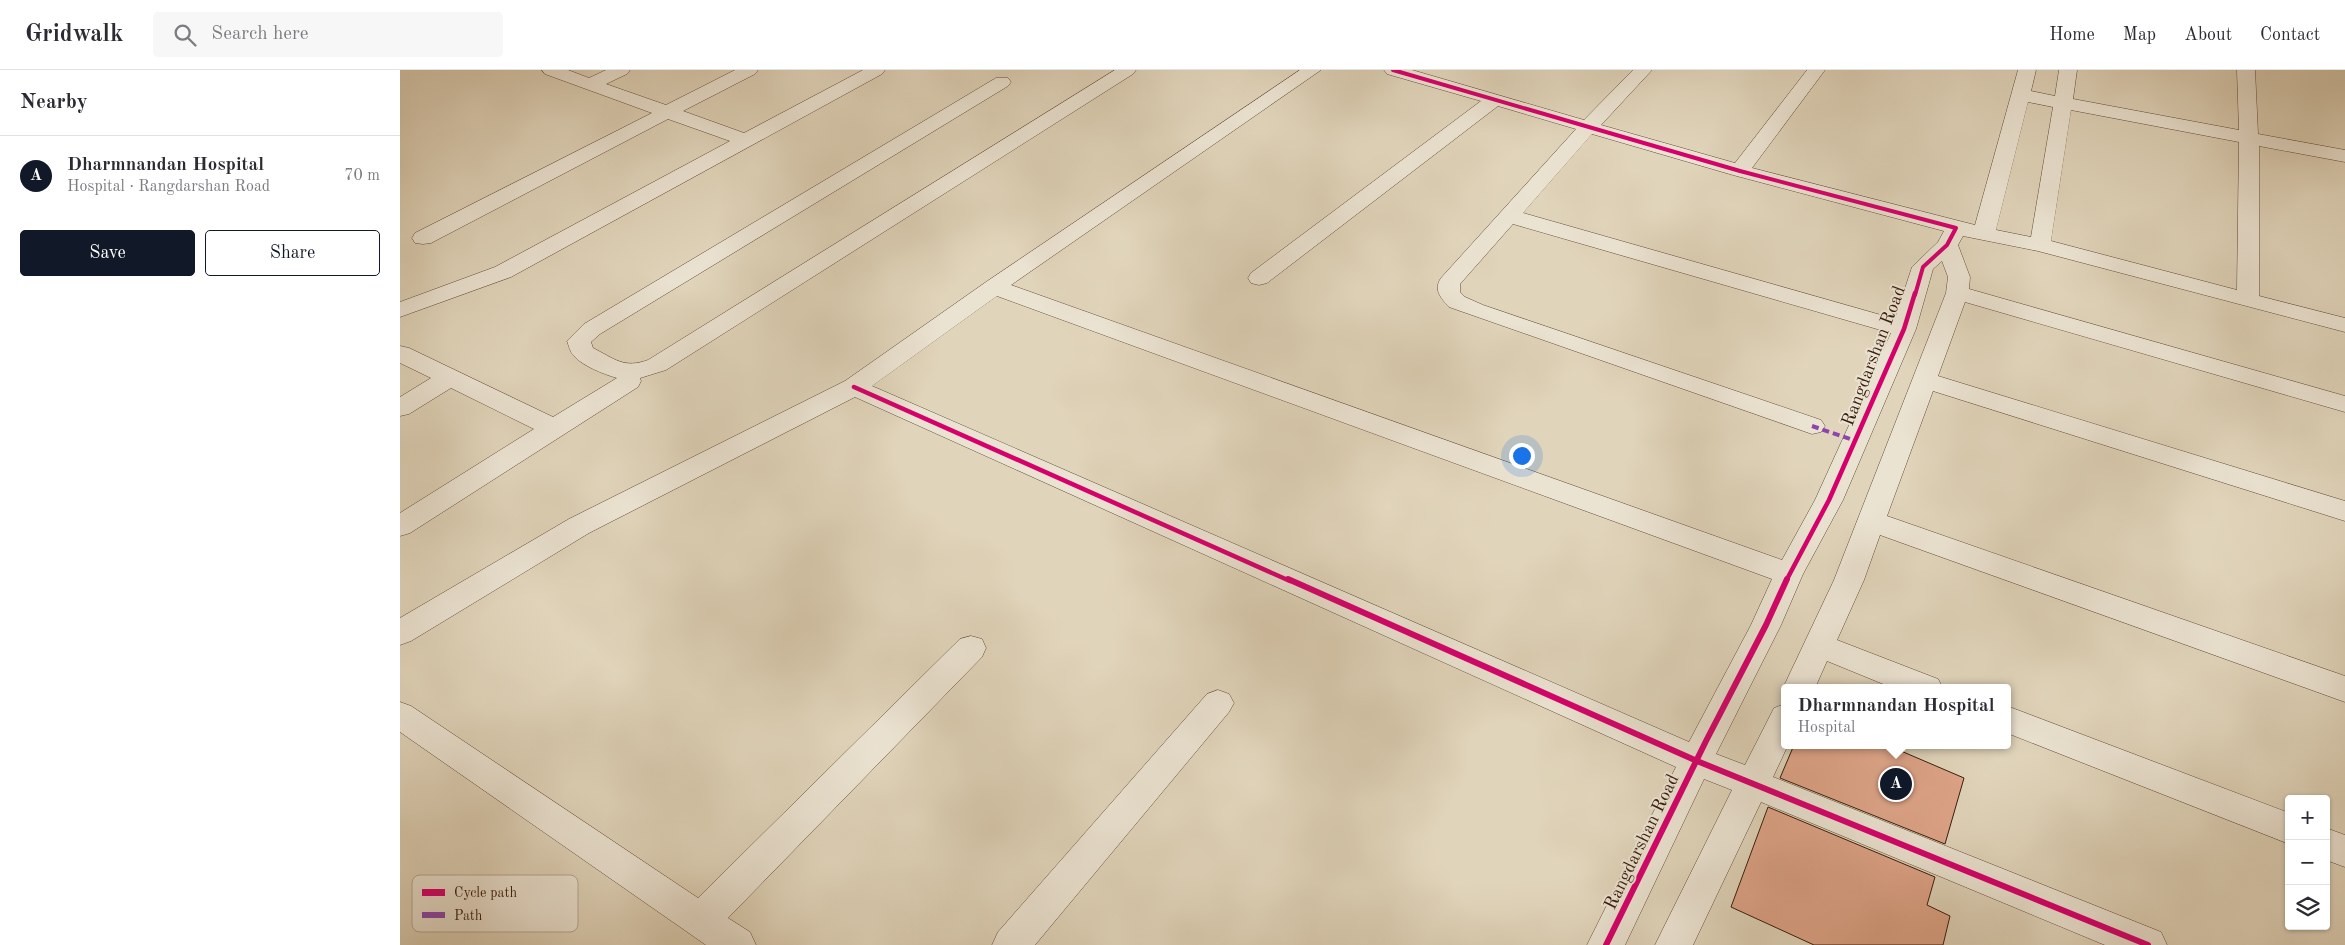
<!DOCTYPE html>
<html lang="en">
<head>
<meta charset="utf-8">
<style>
	:root { --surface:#fff; --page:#f7f7f7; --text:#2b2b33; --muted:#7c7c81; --line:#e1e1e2; --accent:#111827 }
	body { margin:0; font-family:"Old Standard TT",serif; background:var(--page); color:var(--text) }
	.controls { position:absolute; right:15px; bottom:15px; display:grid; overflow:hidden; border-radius:5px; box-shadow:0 1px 4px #0004 }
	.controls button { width:45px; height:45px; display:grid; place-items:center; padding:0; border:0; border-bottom:1px solid var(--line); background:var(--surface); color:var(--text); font:25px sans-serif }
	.you { position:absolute; left:1121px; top:385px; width:18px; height:18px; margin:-12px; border:4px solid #fff; border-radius:50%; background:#1a73e8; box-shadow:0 0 0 8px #1a73e833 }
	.badge { display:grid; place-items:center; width:32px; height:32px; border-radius:50%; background:var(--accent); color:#fff; font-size:16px; font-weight:700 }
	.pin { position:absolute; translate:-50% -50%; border:2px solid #fff; box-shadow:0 1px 5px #0006 }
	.popup { position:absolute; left:1381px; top:614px; width:230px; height:65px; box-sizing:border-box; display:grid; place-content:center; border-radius:5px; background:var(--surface); filter:drop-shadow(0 1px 4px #0005); font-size:16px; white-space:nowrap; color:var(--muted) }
	.popup b { font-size:19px; color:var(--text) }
	.popup::after { content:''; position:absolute; left:50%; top:100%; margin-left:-10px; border:10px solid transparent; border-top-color:var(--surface) }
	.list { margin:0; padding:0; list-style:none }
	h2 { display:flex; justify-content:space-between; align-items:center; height:65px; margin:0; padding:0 20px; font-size:21px }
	h2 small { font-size:16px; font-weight:400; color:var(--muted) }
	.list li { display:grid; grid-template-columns:32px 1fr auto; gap:15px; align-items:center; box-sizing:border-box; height:80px; padding:0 20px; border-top:1px solid var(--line) }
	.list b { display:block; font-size:19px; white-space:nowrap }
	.list p { margin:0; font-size:16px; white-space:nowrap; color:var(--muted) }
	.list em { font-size:16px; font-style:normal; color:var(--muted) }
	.actions { display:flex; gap:10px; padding:15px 20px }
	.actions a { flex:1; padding:11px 0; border:1px solid var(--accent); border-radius:5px; text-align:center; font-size:18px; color:var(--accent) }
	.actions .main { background:var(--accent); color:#fff }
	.icon { flex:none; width:28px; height:28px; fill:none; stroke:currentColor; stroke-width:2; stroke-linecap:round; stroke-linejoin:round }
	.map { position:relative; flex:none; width:1945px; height:875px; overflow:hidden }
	header { display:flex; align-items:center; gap:30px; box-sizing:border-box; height:70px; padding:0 25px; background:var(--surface); border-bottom:1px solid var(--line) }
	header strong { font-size:24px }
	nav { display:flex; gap:28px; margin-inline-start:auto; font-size:18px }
	.search { width:350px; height:45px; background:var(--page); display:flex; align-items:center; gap:12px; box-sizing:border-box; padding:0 18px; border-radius:5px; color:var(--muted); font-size:19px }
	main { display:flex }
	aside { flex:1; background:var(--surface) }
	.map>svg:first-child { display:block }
	.building { fill:#dea488; stroke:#381b0c }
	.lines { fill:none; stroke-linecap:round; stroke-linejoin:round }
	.minor-casing { stroke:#624938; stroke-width:1 }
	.minor { fill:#ebe3d2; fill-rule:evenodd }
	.quiet { stroke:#8e44ad; stroke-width:4; stroke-dasharray:7 4; stroke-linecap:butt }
	.cycleway-far2-casing { stroke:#ebe3d2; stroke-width:6 }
	.cycleway-far1-casing { stroke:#ebe3d2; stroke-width:8 }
	.cycleway-casing { stroke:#ebe3d2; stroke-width:9 }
	.cycleway-far2 { stroke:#d6006c; stroke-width:4 }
	.cycleway-far1 { stroke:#d6006c; stroke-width:4.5 }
	.cycleway { stroke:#d6006c; stroke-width:6 }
	.labels { text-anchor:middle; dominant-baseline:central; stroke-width:4; stroke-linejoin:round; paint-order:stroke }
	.street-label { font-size:18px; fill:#381b0c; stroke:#ebe3d2 }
	.key { fill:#ebe3d2; stroke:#b5a797; stroke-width:1 }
	.key-label { font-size:14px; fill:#381b0c }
</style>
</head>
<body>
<header>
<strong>Gridwalk</strong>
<div class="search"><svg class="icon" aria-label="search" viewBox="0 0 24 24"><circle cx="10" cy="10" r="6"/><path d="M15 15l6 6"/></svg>Search here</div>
<nav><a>Home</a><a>Map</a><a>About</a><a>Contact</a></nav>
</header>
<main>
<aside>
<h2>Nearby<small></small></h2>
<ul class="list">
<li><span class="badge">A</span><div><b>Dharmnandan Hospital</b><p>Hospital · Rangdarshan Road</p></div><em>70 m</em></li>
</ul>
<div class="actions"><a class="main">Save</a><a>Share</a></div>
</aside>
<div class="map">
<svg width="1945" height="875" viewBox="0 0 1945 875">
	<rect width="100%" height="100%" fill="#e0d4ba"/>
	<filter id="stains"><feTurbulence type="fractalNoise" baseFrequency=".004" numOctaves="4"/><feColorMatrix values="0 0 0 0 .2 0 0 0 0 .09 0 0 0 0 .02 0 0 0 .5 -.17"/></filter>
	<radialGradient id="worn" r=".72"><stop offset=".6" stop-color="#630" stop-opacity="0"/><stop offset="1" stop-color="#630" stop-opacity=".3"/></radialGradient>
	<!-- building -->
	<g class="building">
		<path d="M1394,675H1487L1564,708L1545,774L1380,708Z"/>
		<path d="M1368,737L1535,807L1527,835L1550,846L1543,875H1414L1331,837Z"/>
	</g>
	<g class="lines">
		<!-- minor casing -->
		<g class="minor-casing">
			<g id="minor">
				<path d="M142,0H168L189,8L206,0H230L227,4L206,14L266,35L335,0H358L355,4L283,41L344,63L463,0H485L482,4L111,207L0,247V232L95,197L330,71L268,49L31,173L23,174L15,173L12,168L15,163L252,43L145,4Z"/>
				<path d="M715,0H736L733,4L266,300L240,308L241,311L238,317L10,463L0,466V443L134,359L51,318L9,344L0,346V327L31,308L0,293V276L9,278L153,347L217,308C203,304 183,296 174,286C170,282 169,276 167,271L184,254L596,8H608L611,12L608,16L200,264L191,272L193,278C215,289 224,299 248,290Z"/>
				<path d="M900,0H921L611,215L1382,490L1415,430L1491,263L1113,154L1060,214V222L1065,227L1083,235L1421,350L1425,356L1421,362L1412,364L1049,237C1041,228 1033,220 1041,208L1176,59L1098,36L867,213L859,215L851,213L848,208L851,203L1081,31L987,4L984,0H1012L1184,50L1233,0H1252L1201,55L1335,93L1407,0H1425L1352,98L1575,155L1618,0H1636L1631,21L1655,26L1659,0H1677L1673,29L1839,60L1837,0H1855L1858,64L1945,80V92L1859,76V226L1945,248V262L1638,181L1563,166L1558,175L1570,207L1569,219L1945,326V342L1565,232L1538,306L1945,431V451L1533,321L1487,446L1945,606V632L1480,465L1464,510L1437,570L1538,609L1543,618H1493L1427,591L1415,618H1385V621L1383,618L1434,510L1546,223L1548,207L1542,191L1533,199L1516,259L1443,430L1403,504L1381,555L1316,684L1345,695L1374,638L1385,634V675H1388L1373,707L1761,862L1767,875H1705L1361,732L1293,875H1255L1332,720L1304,709L1225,875H1187L1276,697L455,327L189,463L11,571L0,575V548L169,449L445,311L586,212ZM1628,32L1653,37L1631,167L1596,160ZM1671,40L1839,72L1837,220L1651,171ZM1192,64L1333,105L1544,161L1538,172L1512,197L1495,249L1123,143ZM597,226L1372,509L1351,555L1289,672L472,316Z"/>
				<path d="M571,566L582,569L586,578L582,587L328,848L350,862L356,875H306L0,662V632L11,636L298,828L560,569Z"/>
				<path d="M818,620L829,624L834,633L829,642L635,875H592L598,862L807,624Z"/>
				<path d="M1607,636L1889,743V774L1607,663Z"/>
				<path d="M1926,758L1945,765V797L1926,790Z"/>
			</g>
		</g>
		<!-- minor -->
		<use href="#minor" class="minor"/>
		<!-- quiet -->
		<path class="quiet" d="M1412,356L1456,371"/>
		<!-- cycleway-far2 casing -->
		<g class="cycleway-far2-casing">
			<path id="cycleway-far2" d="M993,0L1340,101L1556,158L1547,175L1523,197L1515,225"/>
		</g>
		<!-- cycleway-far1 casing -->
		<g class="cycleway-far1-casing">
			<g id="cycleway-far1">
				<path d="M454,317L890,511"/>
				<path d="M1386,511L1429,430L1504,259L1515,223"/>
			</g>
		</g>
		<!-- cycleway casing -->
		<g class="cycleway-casing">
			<g id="cycleway">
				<path d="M888,509L1297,691L1748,875"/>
				<path d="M1206,875L1306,671L1366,555L1387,509"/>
			</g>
		</g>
		<!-- cycleway-far2 -->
		<use href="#cycleway-far2" class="cycleway-far2"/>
		<!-- cycleway-far1 -->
		<use href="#cycleway-far1" class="cycleway-far1"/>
		<!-- cycleway -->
		<use href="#cycleway" class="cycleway"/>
	</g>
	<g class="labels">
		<!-- street labels -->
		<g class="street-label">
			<text transform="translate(1474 286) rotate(-69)">Rangdarshan Road</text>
			<text transform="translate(1242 772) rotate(-64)">Rangdarshan Road</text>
		</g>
	</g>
	<!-- legend -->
	<rect x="12" y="805" width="166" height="57" rx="8" class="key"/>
	<rect x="22" y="819" width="23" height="7" fill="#d6006c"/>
	<rect x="22" y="842" width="23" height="6" fill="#8e44ad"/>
	<g class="key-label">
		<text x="54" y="827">Cycle path</text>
		<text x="54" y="850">Path</text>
	</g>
	<rect width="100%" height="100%" filter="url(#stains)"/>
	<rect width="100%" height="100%" fill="url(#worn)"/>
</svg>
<div class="controls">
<button>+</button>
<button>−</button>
<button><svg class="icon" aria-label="layers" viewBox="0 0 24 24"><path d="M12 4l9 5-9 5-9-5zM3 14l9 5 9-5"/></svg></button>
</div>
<div class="you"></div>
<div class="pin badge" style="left:1496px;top:714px">A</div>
<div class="popup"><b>Dharmnandan Hospital</b>Hospital</div>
</div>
</main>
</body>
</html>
